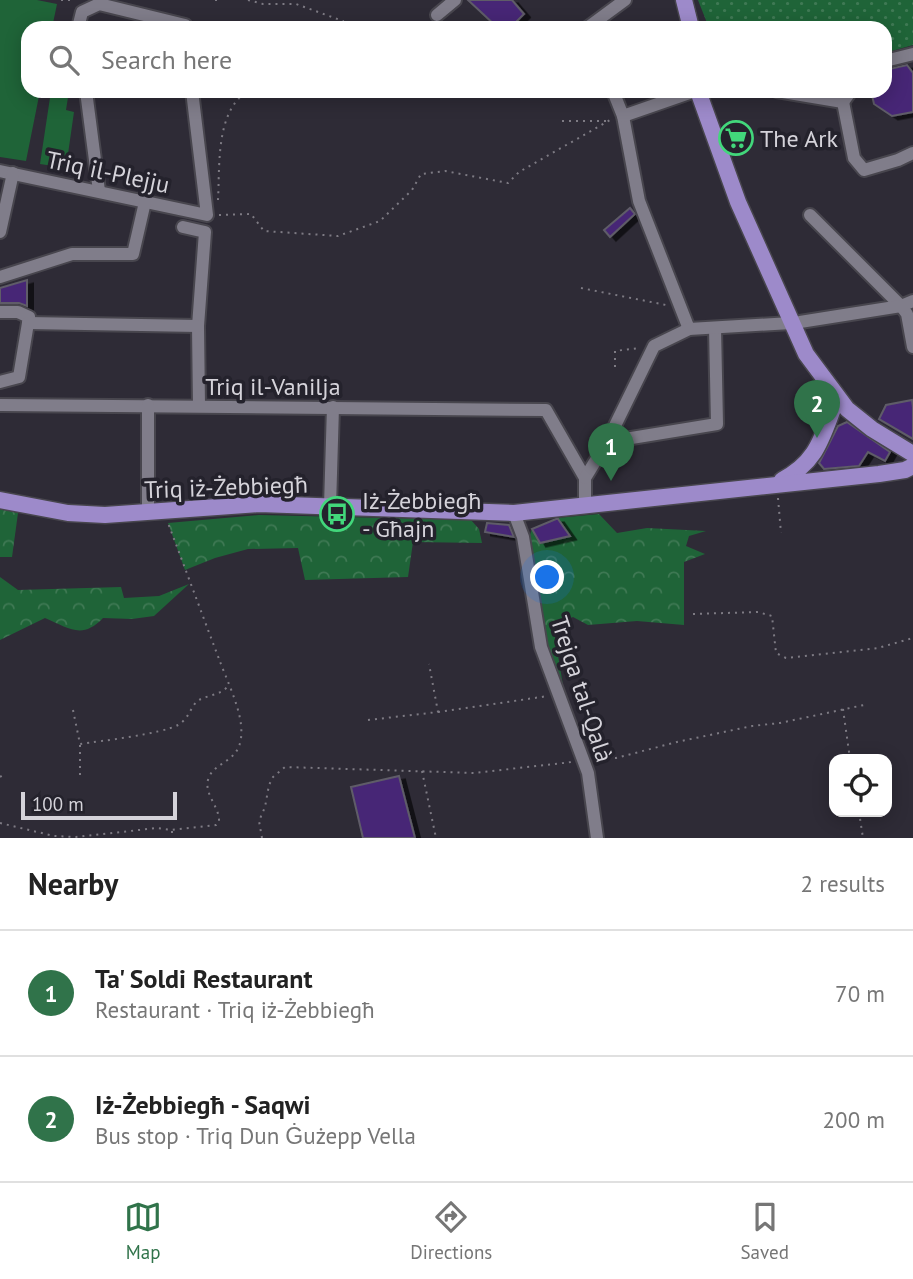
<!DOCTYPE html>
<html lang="en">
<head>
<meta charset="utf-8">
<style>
	:root { --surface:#fff; --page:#f2f2f2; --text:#222; --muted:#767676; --line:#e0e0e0; --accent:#30734a }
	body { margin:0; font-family:"PT Sans",sans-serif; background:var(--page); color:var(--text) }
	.controls { position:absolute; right:21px; bottom:21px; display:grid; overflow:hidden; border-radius:14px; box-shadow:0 4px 18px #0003 }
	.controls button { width:63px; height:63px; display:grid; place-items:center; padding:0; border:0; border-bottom:2px solid var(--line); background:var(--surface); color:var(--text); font:35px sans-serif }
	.scale { position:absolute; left:21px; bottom:18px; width:156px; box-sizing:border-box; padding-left:7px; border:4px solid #d5d3da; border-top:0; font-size:19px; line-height:24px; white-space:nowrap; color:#d5d3da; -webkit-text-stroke:5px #24222c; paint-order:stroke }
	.you { position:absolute; left:548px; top:578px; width:24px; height:24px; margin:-18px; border:5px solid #fff; border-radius:50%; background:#1a73e8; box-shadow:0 0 0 10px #1a73e833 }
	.badge { display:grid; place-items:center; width:46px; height:46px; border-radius:50%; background:var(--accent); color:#fff; font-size:23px; font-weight:700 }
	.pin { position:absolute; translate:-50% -58px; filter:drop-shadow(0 2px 4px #0008) }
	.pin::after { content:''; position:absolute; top:37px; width:24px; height:21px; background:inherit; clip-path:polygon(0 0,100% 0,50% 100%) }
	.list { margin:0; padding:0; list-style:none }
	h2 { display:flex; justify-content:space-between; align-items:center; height:91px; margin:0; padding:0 28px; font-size:30px }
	h2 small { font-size:23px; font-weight:400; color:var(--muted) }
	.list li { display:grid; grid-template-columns:46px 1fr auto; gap:21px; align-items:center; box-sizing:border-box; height:126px; padding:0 28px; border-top:2px solid var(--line) }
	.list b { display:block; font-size:26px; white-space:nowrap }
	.list p { margin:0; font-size:23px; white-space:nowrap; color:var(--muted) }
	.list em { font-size:23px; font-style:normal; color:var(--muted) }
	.icon { flex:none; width:38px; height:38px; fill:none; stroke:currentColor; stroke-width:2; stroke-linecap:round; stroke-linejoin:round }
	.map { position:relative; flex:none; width:913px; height:838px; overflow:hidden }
	.search { position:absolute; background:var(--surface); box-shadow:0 4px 18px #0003; left:21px; right:21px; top:21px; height:77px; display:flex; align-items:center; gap:18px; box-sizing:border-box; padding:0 24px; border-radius:21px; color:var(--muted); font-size:26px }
	.sheet { height:343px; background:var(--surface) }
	nav { display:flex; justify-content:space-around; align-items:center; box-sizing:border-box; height:98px; border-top:2px solid var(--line); background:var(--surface); font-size:19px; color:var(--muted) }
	nav a { display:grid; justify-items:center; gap:4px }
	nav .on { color:var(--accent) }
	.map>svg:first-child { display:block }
	.grass { fill:url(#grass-dots) }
	.forest { fill:url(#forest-crowns) }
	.garden { fill:#1f6438 }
	.building { fill:#462876; stroke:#5f5c68; stroke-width:2; filter:url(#shadow) }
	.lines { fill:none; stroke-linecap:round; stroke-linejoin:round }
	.minor-casing { stroke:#48464e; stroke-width:16 }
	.major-casing { stroke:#48464e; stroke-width:19 }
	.path { stroke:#7e7b84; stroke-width:2; stroke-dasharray:2 5; stroke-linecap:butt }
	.minor { stroke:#807d8a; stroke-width:12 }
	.major { stroke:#9d8aca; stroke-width:16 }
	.labels { text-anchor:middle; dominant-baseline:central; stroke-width:7; stroke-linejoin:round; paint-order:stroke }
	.poi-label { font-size:24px; fill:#d5d3da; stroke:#24222c; text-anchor:start }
	.street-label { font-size:24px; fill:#d5d3da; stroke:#24222c }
</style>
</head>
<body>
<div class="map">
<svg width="913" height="838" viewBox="0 0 913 838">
	<defs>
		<pattern id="grass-dots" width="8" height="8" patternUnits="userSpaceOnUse" patternTransform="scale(1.75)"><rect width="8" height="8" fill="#1f6438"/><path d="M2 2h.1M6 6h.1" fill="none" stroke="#3f7954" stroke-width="1.8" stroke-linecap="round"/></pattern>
		<pattern id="forest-crowns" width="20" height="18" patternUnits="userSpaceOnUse" patternTransform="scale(1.75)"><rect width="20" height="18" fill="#1f6438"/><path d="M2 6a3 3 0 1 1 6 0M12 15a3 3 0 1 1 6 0" fill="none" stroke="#3f7954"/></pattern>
		<filter id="shadow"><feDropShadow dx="6" dy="3.5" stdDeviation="0" flood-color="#0009"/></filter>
	</defs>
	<rect width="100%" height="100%" fill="#2e2b36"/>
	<!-- grass -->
	<path class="grass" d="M698,0H913V45L885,53V28H709Z"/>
	<!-- forest -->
	<g class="forest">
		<path d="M0,509L18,513L12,557H0Z"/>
		<path d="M599,514L617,533L647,528L706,531L689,536L686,546L705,554L684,562V625L637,621L588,625L573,617L553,626L564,691L550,658L542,627L528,540L532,529L540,544L571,535L557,518Z"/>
		<path d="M259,515L471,520L479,529L482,543L413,542L408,577L305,580L298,548L248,549L215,558L185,570L168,523Z"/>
		<path d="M0,577L18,590L121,587L124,598L159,596L189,584L154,616L132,619L103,618C82,640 69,628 45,618L0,640Z"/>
	</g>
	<!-- garden -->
	<g class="garden">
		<path d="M0,0H37L57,4L52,28H28V91H40L26,161L0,157Z"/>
		<path d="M51,91H69L66,110L74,112L66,168L40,164Z"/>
	</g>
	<!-- building -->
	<g class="building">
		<path d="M468,0H512L524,14L510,28H498Z"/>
		<path d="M907,65L913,73V112L892,116L874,104L871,91H885V70Z"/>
		<path d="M630,208L635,214L610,237L604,230Z"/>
		<path d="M27,280V306L19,303H0V288Z"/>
		<path d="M912,400L913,407V439L879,419L886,405Z"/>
		<path d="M847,422L890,452L885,461L868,452L859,466L824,469L819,463L838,426Z"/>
		<path d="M556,519H558L570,536L540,543L532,529Z"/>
		<path d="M487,523L509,525L514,537L485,532Z"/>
		<path d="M399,776L415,838H363L351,787Z"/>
	</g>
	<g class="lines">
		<!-- minor casing -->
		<g class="minor-casing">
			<g id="minor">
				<path d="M437,15L455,0"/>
				<path d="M78,28L82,12L99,4L185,25V28"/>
				<path d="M587,28L625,0"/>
				<path d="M885,61L913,54"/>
				<path d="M86,91L99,191"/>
				<path d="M613,91L623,116L639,201L689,329"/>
				<path d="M777,91L843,102L851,91"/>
				<path d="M843,102L854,158L864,170L898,160L913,153"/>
				<path d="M623,116L695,91"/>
				<path d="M0,171L207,215L192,91"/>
				<path d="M810,215L901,306L907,314L913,347"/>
				<path d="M183,227L205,232L198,326L199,406"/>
				<path d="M0,232L13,173"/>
				<path d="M0,277L72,254H133L145,202"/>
				<path d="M0,312H18L29,317L19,377L0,382"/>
				<path d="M800,322L901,306L913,301"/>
				<path d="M28,323L198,326"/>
				<path d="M0,405L546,410L585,478V506"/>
				<path d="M148,405V513"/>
				<path d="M607,442L717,424L715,328"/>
				<path d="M585,478L607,442L654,346L689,329L791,323"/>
				<path d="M330,506L333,407"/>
				<path d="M514,513L523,537L541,647L588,773L597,838"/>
			</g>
		</g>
		<!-- major casing -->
		<g class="major-casing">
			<g id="major">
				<path d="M684,0L691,28"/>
				<path d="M698,91L738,202L806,354L847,409L872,429L913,454"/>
				<path d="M782,480C819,461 822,435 837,399"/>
				<path d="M0,500L68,513L105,515L259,504L514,513L879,474L905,470L913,466"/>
			</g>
		</g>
		<!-- path -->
		<g class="path">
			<path d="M61,0H72"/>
			<path d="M215,0H217"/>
			<path d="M248,0L263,4H296L343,21L346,28"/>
			<path d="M412,28L427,22"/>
			<path d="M562,121H606"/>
			<path d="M218,200C220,167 215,111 248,91"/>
			<path d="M219,215L251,214L264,231L338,236L380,221L412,190L421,174L445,171L508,183L519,172L612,119"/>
			<path d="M581,288L666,305"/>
			<path d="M615,367V351L639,348"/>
			<path d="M778,498L781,533"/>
			<path d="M693,614L758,612L772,616L776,653L786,658L878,648L913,638"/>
			<path d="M843,709L850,759"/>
			<path d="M73,710L80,744C101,741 161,734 178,725C190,718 190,706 199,700C208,695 221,695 228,686"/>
			<path d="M438,712L548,696"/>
			<path d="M368,720L438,712L429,664"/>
			<path d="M80,745V780"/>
			<path d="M594,757L616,758L677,742L752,726L780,723L864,705"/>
			<path d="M422,771L436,838"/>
			<path d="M0,777L3,775"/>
			<path d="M859,812L863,838"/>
			<path d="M0,823L54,836L76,837L157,828L171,830L216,825L219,822C220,806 202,793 209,777C217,759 245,763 241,725C239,705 226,678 219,659C202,614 185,568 168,523"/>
			<path d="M172,831V838"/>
			<path d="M262,838L259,821L265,807L269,785L273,777L285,767L474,773L572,762"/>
		</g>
		<!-- minor -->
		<use href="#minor" class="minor"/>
		<!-- major -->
		<use href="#major" class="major"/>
	</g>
	<!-- icons -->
	<defs>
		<g id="supermarket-ring" transform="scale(1.75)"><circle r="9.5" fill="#24222c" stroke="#42d77b" stroke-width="1.5"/><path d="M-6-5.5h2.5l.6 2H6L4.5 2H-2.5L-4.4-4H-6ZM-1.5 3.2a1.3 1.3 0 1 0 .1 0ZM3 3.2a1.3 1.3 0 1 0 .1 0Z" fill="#42d77b"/></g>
		<g id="bus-ring" transform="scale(1.75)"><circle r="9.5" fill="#24222c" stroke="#42d77b" stroke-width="1.5"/><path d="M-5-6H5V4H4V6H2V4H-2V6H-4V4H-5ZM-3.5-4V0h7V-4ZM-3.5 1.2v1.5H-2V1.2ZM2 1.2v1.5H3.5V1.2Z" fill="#42d77b"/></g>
	</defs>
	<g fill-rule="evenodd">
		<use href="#supermarket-ring" x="736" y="138"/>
		<use href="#bus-ring" x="337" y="514"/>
	</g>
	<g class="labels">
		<!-- poi labels -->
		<g class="poi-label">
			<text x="760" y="138">The Ark</text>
			<text x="362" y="500">Iż-Żebbiegħ<tspan x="362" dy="28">- Għajn</tspan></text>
		</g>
		<!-- street labels -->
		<g class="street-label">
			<text transform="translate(108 172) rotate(12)">Triq il-Plejju</text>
			<text x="273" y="386">Triq il-Vanilja</text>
			<text transform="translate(226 487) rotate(-2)">Triq iż-Żebbiegħ</text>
			<text transform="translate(582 689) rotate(72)">Trejqa tal-Qalà</text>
		</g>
	</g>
</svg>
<div class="controls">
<button><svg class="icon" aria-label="locate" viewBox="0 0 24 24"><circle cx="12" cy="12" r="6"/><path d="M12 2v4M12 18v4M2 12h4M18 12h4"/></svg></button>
</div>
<div class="scale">100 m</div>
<div class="you"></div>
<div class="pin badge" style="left:611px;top:481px">1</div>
<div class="pin badge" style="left:817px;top:438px">2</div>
<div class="search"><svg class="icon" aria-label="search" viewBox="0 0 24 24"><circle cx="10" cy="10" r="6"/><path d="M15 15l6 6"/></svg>Search here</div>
</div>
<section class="sheet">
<h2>Nearby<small>2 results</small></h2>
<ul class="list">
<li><span class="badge">1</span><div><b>Ta' Soldi Restaurant</b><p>Restaurant · Triq iż-Żebbiegħ</p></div><em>70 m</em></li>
<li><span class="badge">2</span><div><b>Iż-Żebbiegħ - Saqwi</b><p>Bus stop · Triq Dun Ġużepp Vella</p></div><em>200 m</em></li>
</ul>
</section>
<nav>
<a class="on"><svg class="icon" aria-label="map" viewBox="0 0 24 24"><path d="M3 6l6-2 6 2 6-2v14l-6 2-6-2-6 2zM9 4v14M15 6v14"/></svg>Map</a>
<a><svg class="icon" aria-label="directions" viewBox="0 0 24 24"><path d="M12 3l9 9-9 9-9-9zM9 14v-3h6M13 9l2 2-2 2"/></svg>Directions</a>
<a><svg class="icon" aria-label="saved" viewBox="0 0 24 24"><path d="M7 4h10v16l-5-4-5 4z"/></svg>Saved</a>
</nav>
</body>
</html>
